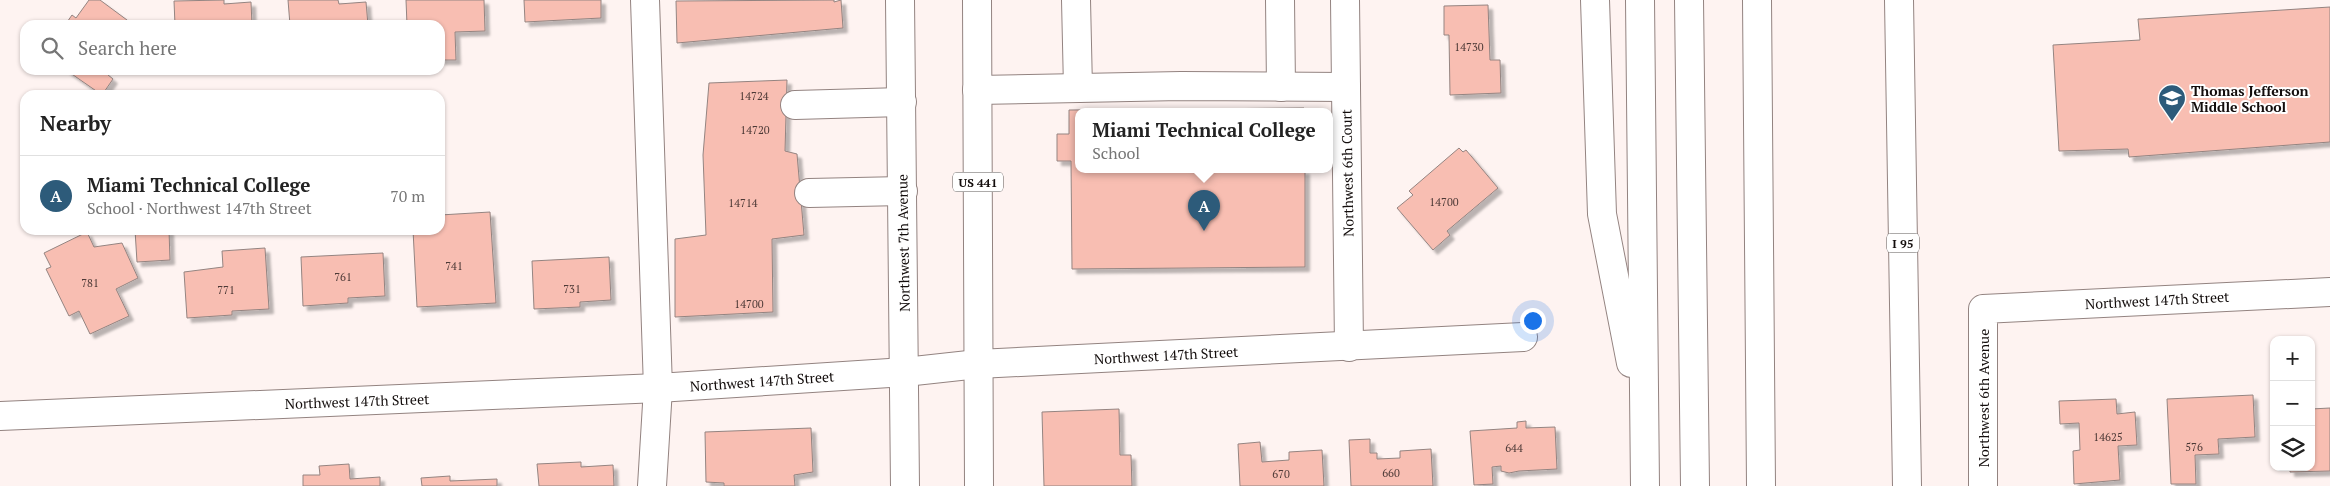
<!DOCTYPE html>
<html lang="en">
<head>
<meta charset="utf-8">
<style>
	:root { --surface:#fff; --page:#f2f2f2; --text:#222; --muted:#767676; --line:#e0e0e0; --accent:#2d5b7a }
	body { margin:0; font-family:"PT Serif",serif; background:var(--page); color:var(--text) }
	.controls { position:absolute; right:15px; bottom:15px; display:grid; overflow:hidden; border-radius:10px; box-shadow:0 1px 4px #0004 }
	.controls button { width:45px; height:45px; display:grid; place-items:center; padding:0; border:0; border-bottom:1px solid var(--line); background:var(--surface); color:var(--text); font:25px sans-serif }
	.you { position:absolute; left:1532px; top:320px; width:18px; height:18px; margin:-12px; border:4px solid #fff; border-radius:50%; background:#1a73e8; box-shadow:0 0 0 8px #1a73e833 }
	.badge { display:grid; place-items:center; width:32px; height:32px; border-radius:50%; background:var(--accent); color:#fff; font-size:16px; font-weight:700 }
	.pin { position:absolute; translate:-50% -41px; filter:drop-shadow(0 1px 2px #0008) }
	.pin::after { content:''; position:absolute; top:26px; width:18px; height:15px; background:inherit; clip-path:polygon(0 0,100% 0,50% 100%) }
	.popup { position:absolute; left:1075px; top:108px; width:258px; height:65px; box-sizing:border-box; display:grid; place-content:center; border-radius:10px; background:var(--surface); filter:drop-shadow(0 1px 4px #0005); font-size:16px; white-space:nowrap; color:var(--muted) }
	.popup b { font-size:19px; color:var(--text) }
	.popup::after { content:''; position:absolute; left:50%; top:100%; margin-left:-10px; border:10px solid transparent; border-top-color:var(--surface) }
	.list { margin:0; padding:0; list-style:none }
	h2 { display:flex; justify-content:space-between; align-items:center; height:65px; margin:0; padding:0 20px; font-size:21px }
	h2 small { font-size:16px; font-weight:400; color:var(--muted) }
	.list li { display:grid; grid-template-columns:32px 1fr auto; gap:15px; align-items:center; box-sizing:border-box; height:80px; padding:0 20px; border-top:1px solid var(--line) }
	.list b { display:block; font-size:19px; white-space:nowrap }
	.list p { margin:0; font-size:16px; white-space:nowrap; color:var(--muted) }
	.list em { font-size:16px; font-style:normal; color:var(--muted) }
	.icon { flex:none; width:28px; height:28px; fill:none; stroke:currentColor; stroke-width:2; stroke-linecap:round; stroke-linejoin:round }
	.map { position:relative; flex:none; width:2330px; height:486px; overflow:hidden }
	.search { position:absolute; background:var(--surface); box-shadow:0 1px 4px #0004; left:20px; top:20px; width:425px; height:55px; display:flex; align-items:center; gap:12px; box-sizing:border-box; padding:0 18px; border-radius:15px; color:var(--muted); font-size:19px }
	.panel { position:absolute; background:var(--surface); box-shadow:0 1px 4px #0004; left:20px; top:90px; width:425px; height:145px; border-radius:15px }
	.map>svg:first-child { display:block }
	.building { fill:#f8beb2; stroke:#948481; filter:url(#shadow) }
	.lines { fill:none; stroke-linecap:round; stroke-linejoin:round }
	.minor-casing { stroke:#938380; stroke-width:30 }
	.major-casing { stroke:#938380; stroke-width:30 }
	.highway-casing { stroke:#938380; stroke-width:30 }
	.minor { stroke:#fff; stroke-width:28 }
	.major { stroke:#fff; stroke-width:28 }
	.highway { stroke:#fff; stroke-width:28 }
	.labels { text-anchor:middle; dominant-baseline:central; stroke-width:4; stroke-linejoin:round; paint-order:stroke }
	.number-label { font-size:11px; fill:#4c3936 }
	.shield { fill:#fff; stroke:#5a5655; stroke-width:1 }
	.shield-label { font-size:12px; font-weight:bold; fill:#130d0c }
	.poi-label { font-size:14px; font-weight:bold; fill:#130d0c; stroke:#fff; text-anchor:start }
	.street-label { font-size:14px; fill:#130d0c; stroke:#fff }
</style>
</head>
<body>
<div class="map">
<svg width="2330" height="486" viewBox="0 0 2330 486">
	<defs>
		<filter id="shadow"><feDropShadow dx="4.5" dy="4.5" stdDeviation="1" flood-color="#0004"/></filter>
	</defs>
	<rect width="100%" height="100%" fill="#fef3f1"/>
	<!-- building -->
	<g class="building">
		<path d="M89,0H100L127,20L124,25H65L72,15L76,18Z"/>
		<path d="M224,0V4L251,2L252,25H175L174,1Z"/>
		<path d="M288,0H338L339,4L366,2L368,25H290Z"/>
		<path d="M406,0H484L485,31L455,32L456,60H440V25H407Z"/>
		<path d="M524,0H601V18L525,22Z"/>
		<path d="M834,0V2L841,0L843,28L677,43L676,1Z"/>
		<path d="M1488,5L1490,60H1500L1501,93L1450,95L1449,35H1444V6Z"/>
		<path d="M2330,7V142L2129,157L2128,149L2059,151L2053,45L2140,40L2138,19H2141Z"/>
		<path d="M66,70H102L113,79L102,95Z"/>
		<path d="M787,80L785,151L797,154L804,235L772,239L773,312L675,317V239L706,235L703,155L709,83Z"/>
		<path d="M1304,108V112H1079V170H1305V267L1072,269L1071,161H1057V134H1069V110Z"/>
		<path d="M1459,148L1463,152L1466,150L1498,188L1447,231L1450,235L1433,250L1397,208L1413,195L1409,191Z"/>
		<path d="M490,212L496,303L417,307L413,230H440V215Z"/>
		<path d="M135,230H169L170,260L137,262Z"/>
		<path d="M87,232L94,247L122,243L138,278L116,289L129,316L90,334L79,311L69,316L46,269L51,267L44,253Z"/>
		<path d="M265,248L269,309L232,311V315L187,318L184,272L223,267L222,251Z"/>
		<path d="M383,253L385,296L348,298V303L303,306L301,257Z"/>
		<path d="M609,257L611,300L580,302V307L534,309L532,261Z"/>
		<path d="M2253,395L2255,437L2218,439L2219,454L2195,455L2196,484H2171L2167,399Z"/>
		<path d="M2116,399L2117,414L2135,412L2136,429L2137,445L2118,446L2120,480L2074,484L2073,451L2080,450L2079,423L2060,424L2059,401Z"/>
		<path d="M2330,408V471L2290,472V467H2311V409Z"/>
		<path d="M1119,409L1120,455H1131L1132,486H1044L1042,412Z"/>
		<path d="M1526,421V428L1555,427L1557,469L1519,471L1509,473L1501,471V466L1492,467L1493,484L1474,485L1470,431L1517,428V422Z"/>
		<path d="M811,428L813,472L794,475L795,486H724V483L706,482L705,432Z"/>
		<path d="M1370,439V453H1377V459L1400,458V451L1431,449L1433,486H1351L1349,440Z"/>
		<path d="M1260,442L1262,462L1289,460V452L1322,450L1324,486H1240L1238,444Z"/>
		<path d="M581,462V467L613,465L614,486H539L537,464Z"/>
		<path d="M349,464L350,479L380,477V486H303V475H320L319,466Z"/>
		<path d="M450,476V481L497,479V486H422L421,478Z"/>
	</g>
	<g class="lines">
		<!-- minor casing -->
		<g class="minor-casing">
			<g id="minor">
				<path d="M645,0L658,388L652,486"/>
				<path d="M1076,0L1078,88"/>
				<path d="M1280,0L1281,87"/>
				<path d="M1345,0L1349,347"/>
				<path d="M977,90L1181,86L1346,87"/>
				<path d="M795,105L902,102"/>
				<path d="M809,193L903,191"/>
				<path d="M0,416L658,388L905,372L978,364L1523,337"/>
				<path d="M1983,486V309L2330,292"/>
			</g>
		</g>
		<!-- major casing -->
		<g class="major-casing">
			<g id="major">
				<path d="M900,0L905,486"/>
				<path d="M977,0L979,486"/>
			</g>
		</g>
		<!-- highway casing -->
		<g class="highway-casing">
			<g id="highway">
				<path d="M1595,0L1602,214L1631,363"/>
				<path d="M1640,0L1645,486"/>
				<path d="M1689,0L1695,486"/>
				<path d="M1757,0L1761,486"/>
				<path d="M1899,0L1907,486"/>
			</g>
		</g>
		<!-- minor -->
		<use href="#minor" class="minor"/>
		<!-- major -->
		<use href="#major" class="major"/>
		<!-- highway -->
		<use href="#highway" class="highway"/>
	</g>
	<!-- icons -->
	<defs>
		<g id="school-pin" transform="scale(1.4375)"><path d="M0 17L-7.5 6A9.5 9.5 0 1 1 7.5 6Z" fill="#2d5b7a" stroke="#fff"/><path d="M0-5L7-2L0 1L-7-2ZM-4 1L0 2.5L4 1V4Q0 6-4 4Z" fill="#fff"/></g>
	</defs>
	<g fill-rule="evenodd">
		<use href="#school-pin" x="2172" y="98"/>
	</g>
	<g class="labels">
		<!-- number labels -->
		<g class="number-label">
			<text x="1469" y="47">14730</text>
			<text x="754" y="96">14724</text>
			<text x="755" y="130">14720</text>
			<text x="1444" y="202">14700</text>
			<text x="743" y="203">14714</text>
			<text x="454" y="266">741</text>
			<text x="343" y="277">761</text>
			<text x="90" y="283">781</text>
			<text x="572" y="289">731</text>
			<text x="226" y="290">771</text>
			<text x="749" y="304">14700</text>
			<text x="2108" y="437">14625</text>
			<text x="2194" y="447">576</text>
			<text x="1514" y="448">644</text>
			<text x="1391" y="473">660</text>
			<text x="1281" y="474">670</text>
		</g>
		<!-- shield labels -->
		<g class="shield">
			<rect x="953" y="172.5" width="50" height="19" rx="4"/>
			<rect x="1887" y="233.5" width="32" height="19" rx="4"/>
		</g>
		<g class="shield-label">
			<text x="978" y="182">US 441</text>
			<text x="1903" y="243">I 95</text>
		</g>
		<!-- poi labels -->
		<g class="poi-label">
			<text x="2191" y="90">Thomas Jefferson<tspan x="2191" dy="16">Middle School</tspan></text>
		</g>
		<!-- street labels -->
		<g class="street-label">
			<text transform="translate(1347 173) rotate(-91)">Northwest 6th Court</text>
			<text transform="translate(903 243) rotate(-91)">Northwest 7th Avenue</text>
			<text transform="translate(2157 300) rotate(-3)">Northwest 147th Street</text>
			<text transform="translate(1166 355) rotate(-3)">Northwest 147th Street</text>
			<text transform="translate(762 381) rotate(-4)">Northwest 147th Street</text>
			<text transform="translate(1983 398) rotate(-90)">Northwest 6th Avenue</text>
			<text transform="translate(357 401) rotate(-2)">Northwest 147th Street</text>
		</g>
	</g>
</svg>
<div class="controls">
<button>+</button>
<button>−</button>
<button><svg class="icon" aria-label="layers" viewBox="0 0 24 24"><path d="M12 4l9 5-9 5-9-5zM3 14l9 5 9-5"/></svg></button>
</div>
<div class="you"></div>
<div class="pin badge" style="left:1204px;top:231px">A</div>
<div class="popup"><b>Miami Technical College</b>School</div>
<div class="search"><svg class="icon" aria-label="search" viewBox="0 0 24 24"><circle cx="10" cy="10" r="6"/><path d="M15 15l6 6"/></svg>Search here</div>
<section class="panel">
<h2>Nearby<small></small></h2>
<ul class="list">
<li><span class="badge">A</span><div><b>Miami Technical College</b><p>School · Northwest 147th Street</p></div><em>70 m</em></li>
</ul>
</section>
</div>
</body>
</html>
